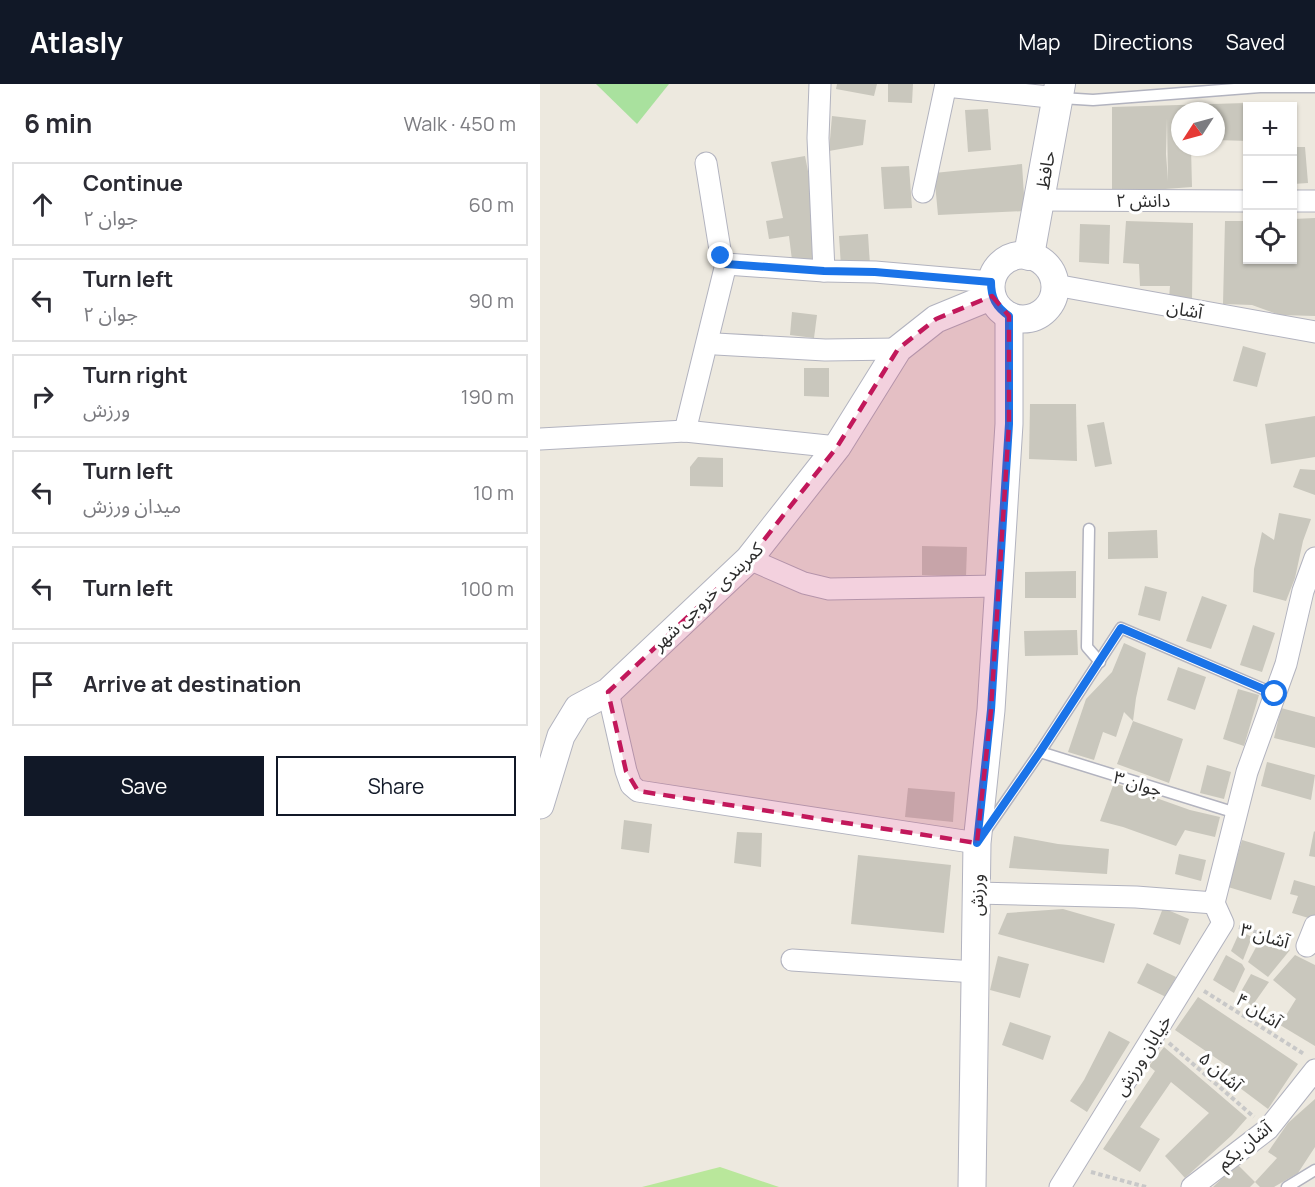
<!DOCTYPE html>
<html lang="en">
<head>
<meta charset="utf-8">
<style>
	:root { --surface:#fff; --page:#f7f7f7; --text:#2b2b33; --muted:#7c7c81; --line:#e1e1e2; --accent:#111827 }
	body { margin:0; font-family:Manrope,"Noto Sans Arabic",sans-serif; background:var(--page); color:var(--text) }
	.controls { position:absolute; right:18px; top:18px; display:grid; overflow:hidden; border-radius:0px; box-shadow:0 2px 4px #0004 }
	.controls button { width:54px; height:54px; display:grid; place-items:center; padding:0; border:0; border-bottom:2px solid var(--line); background:var(--surface); color:var(--text); font:30px sans-serif }
	.compass { position:absolute; left:631px; top:18px; width:54px; height:54px; border-radius:50%; background:var(--surface); box-shadow:0 2px 4px #0004; rotate:234deg }
	.stop { position:absolute; width:18px; height:18px; margin:-14px; border:4px solid #1a73e8; border-radius:50%; background:#fff }
	.stop.end { background:#1a73e8; border-color:#fff; box-shadow:0 2px 6px #0008 }
	.list { margin:0; padding:0; list-style:none }
	h2 { display:flex; justify-content:space-between; align-items:center; height:78px; margin:0; padding:0 24px; font-size:26px }
	h2 small { font-size:20px; font-weight:400; color:var(--muted) }
	.list li { display:grid; grid-template-columns:39px 1fr auto; gap:18px; align-items:center; box-sizing:border-box; height:84px; margin:0 12px 12px; padding:0 12px; border:2px solid var(--line); border-radius:0px }
	.list b { display:block; font-size:22px; white-space:nowrap }
	.list p { margin:0; font-size:20px; white-space:nowrap; color:var(--muted) }
	.list em { font-size:20px; font-style:normal; color:var(--muted) }
	.actions { display:flex; gap:12px; padding:18px 24px }
	.actions a { flex:1; padding:14px 0; border:2px solid var(--accent); border-radius:0px; text-align:center; font-size:21px; color:var(--accent) }
	.actions .main { background:var(--accent); color:#fff }
	.icon { flex:none; width:33px; height:33px; fill:none; stroke:currentColor; stroke-width:2; stroke-linecap:round; stroke-linejoin:round }
	.map { position:relative; flex:none; width:775px; height:1103px; overflow:hidden }
	header { display:flex; align-items:center; gap:36px; box-sizing:border-box; height:84px; padding:0 30px; background:var(--accent); color:#fff }
	header strong { font-size:28px }
	nav { display:flex; gap:33px; margin-inline-start:auto; font-size:21px }
	main { display:flex }
	aside { flex:1; background:var(--surface) }
	.map>svg:first-child { display:block }
	.green { fill:#a9e19e }
	.pitch { fill:#b9e79b }
	.building { fill:#c9c7bd; fill-rule:evenodd }
	.lines { fill:none; stroke-linecap:round; stroke-linejoin:round }
	.service-casing { stroke:#b2b3bf; stroke-width:13 }
	.minor-casing { stroke:#b2b3bf; stroke-width:23 }
	.tertiary-casing { stroke:#b2b3bf; stroke-width:29 }
	.secondary-casing { stroke:#b2b3bf; stroke-width:32 }
	.path { stroke:#c8c8c8; stroke-width:4; stroke-dasharray:4.5 3; stroke-linecap:butt }
	.service { stroke:#fff; stroke-width:10 }
	.minor { stroke:#fff; stroke-width:21 }
	.tertiary { stroke:#fff; stroke-width:27 }
	.secondary { stroke:#fff; stroke-width:30 }
	.route { stroke:#1a73e8; stroke-width:8 }
	.marked { fill:#c2185b; fill-opacity:0.2; stroke:#c2185b; stroke-width:4.5; stroke-dasharray:12 8; stroke-linejoin:round }
	.labels { text-anchor:middle; dominant-baseline:central; stroke-width:6; stroke-linejoin:round; paint-order:stroke }
	.street-label { font-size:18px; fill:#2c2c2c; stroke:#fff }
</style>
</head>
<body>
<header>
<strong>Atlasly</strong>
<nav><a>Map</a><a>Directions</a><a>Saved</a></nav>
</header>
<main>
<aside>
<h2>6 min<small>Walk · 450 m</small></h2>
<ul class="list">
<li><svg class="icon" aria-label="ahead" viewBox="0 0 24 24"><path d="M12 20V5M6 11l6-6 6 6"/></svg><div><b>Continue</b><p>جوان ۲</p></div><em>60 m</em></li>
<li><svg class="icon" aria-label="left" viewBox="0 0 24 24"><path d="M17 20v-9H6M10 6l-5 5 5 5"/></svg><div><b>Turn left</b><p>جوان ۲</p></div><em>90 m</em></li>
<li><svg class="icon" aria-label="right" viewBox="0 0 24 24"><path d="M7 20v-9h11M14 6l5 5-5 5"/></svg><div><b>Turn right</b><p>ورزش</p></div><em>190 m</em></li>
<li><svg class="icon" aria-label="left" viewBox="0 0 24 24"><path d="M17 20v-9H6M10 6l-5 5 5 5"/></svg><div><b>Turn left</b><p>میدان ورزش</p></div><em>10 m</em></li>
<li><svg class="icon" aria-label="left" viewBox="0 0 24 24"><path d="M17 20v-9H6M10 6l-5 5 5 5"/></svg><div><b>Turn left</b></div><em>100 m</em></li>
<li><svg class="icon" aria-label="arrive" viewBox="0 0 24 24"><path d="M6 21V4h12l-3 4 3 4H6"/></svg><div><b>Arrive at destination</b></div></li>
</ul>
<div class="actions"><a class="main">Save</a><a>Share</a></div>
</aside>
<div class="map">
<svg width="775" height="1103" viewBox="0 0 775 1103">
	<rect width="100%" height="100%" fill="#ede9df"/>
	<!-- green -->
	<path class="green" d="M56,0H129L97,40Z"/>
	<!-- pitch -->
	<path class="pitch" d="M180,1083L239,1103H102Z"/>
	<!-- building -->
	<g class="building">
		<path d="M297,0H337L334,12L296,5Z"/>
		<path d="M348,0H373L372,19L348,18Z"/>
		<path d="M706,19L708,57L676,56V27H640V63H651L652,103L572,109V23ZM627,34V35L628,97L626,70Z"/>
		<path d="M448,25L451,66L428,68L425,26Z"/>
		<path d="M292,32L326,36L323,61L289,67Z"/>
		<path d="M753,63H765L768,99L753,100Z"/>
		<path d="M265,72L276,128V179L252,176L249,152L229,155L226,137L243,134L231,78Z"/>
		<path d="M482,80L485,127L398,131L394,89Z"/>
		<path d="M369,82L372,124L344,125L341,83Z"/>
		<path d="M775,134V232L740,231L712,221L683,220L685,137H708V176H753V135Z"/>
		<path d="M586,137L653,139L652,217L629,214L630,202H600L599,180L601,156L599,180L583,179Z"/>
		<path d="M540,140L570,141L569,180L539,178Z"/>
		<path d="M328,150L330,181L301,182L299,152Z"/>
		<path d="M252,228L277,231L274,254L250,251Z"/>
		<path d="M703,262L726,269L717,303L693,297Z"/>
		<path d="M264,284H289V313L264,312Z"/>
		<path d="M490,320H536L537,377L489,375Z"/>
		<path d="M775,332V373L731,380L725,340Z"/>
		<path d="M564,338L572,380L555,383L547,341Z"/>
		<path d="M158,373L183,374V403L150,402V383Z"/>
		<path d="M760,385L775,386V411L753,403Z"/>
		<path d="M739,429L771,435L763,457L755,494L746,517L713,508L714,485L722,448L734,456Z"/>
		<path d="M617,446L618,474L568,475V448Z"/>
		<path d="M382,462L427,463L426,493L382,491Z"/>
		<path d="M536,487V514H485V488Z"/>
		<path d="M605,502L627,508L620,537L598,531Z"/>
		<path d="M662,512L687,521L671,565L646,557Z"/>
		<path d="M713,541L735,549L722,588L700,581Z"/>
		<path d="M537,546L538,571L485,572L484,547Z"/>
		<path d="M584,559L606,569L596,614L593,637L643,655L629,699L577,680L593,637L584,628L576,653L563,648L554,676L528,668L546,615L572,588Z"/>
		<path d="M638,583L666,593L655,626L627,616Z"/>
		<path d="M698,605L719,611L704,662L683,655Z"/>
		<path d="M741,624L775,633V664L734,654Z"/>
		<path d="M727,678L775,691L771,716L721,702Z"/>
		<path d="M667,681L691,688L684,715L660,709Z"/>
		<path d="M574,699L650,726L680,733L675,753L645,746L636,762L583,743L560,737Z"/>
		<path d="M368,704L415,708L413,738L365,733Z"/>
		<path d="M84,736L112,740L109,769L81,765Z"/>
		<path d="M774,747L775,748V773L769,772Z"/>
		<path d="M197,748L222,749L221,783L194,779Z"/>
		<path d="M474,752L518,760L569,765L567,790L469,784Z"/>
		<path d="M702,756L745,769L731,816L688,803Z"/>
		<path d="M639,770L666,776L661,797L635,790Z"/>
		<path d="M318,771L411,781L404,849L311,840Z"/>
		<path d="M754,796L775,802V836L752,829L758,812L750,810Z"/>
		<path d="M623,824L649,835L640,861L613,850Z"/>
		<path d="M523,825L575,840L564,879L458,850L467,829Z"/>
		<path d="M700,847L712,853L703,876L691,867Z"/>
		<path d="M721,854L750,866L728,893L708,878Z"/>
		<path d="M686,871L702,880L705,885L694,909L673,896Z"/>
		<path d="M755,871L775,881V962L740,941L756,915L733,896Z"/>
		<path d="M458,872L489,880L480,914L450,906Z"/>
		<path d="M607,879L636,893L626,913L597,899Z"/>
		<path d="M711,890L729,898L712,922L699,911Z"/>
		<path d="M658,913L758,980L728,1025L684,992L689,983L635,946Z"/>
		<path d="M470,938L511,952L503,976L462,961Z"/>
		<path d="M569,947L590,958L547,1028L530,1017L544,996Z"/>
		<path d="M624,963L707,1034L692,1051L645,1094L625,1072L669,1029L631,998L600,1043L620,1055L600,1088L563,1065L615,987L609,982Z"/>
		<path d="M775,1015V1063L758,1089L734,1103H720L715,1098L737,1074L728,1068L748,1039Z"/>
		<path d="M697,1080L715,1098L710,1103H673Z"/>
	</g>
	<g class="lines">
		<!-- service casing -->
		<g class="service-casing">
			<g id="service">
				<path d="M521,14L553,16L720,3H775"/>
				<path d="M549,445L547,563L560,578"/>
				<path d="M500,668L696,729"/>
				<path d="M446,746L500,668L581,544L735,610"/>
				<path d="M747,1103L775,1086"/>
			</g>
		</g>
		<!-- minor casing -->
		<g class="minor-casing">
			<g id="minor">
				<path d="M280,0L278,54L284,187L335,188L451,198"/>
				<path d="M406,2L518,14"/>
				<path d="M166,79L181,172L186,180L284,187"/>
				<path d="M383,108L406,0"/>
				<path d="M499,116L708,117"/>
				<path d="M752,117H775"/>
				<path d="M515,201L775,248"/>
				<path d="M176,260L285,266L358,265"/>
				<path d="M145,347L186,180"/>
				<path d="M0,355L145,347L297,363"/>
				<path d="M209,475L264,499L289,505L458,502"/>
				<path d="M68,608L86,687L91,701L98,707L437,759"/>
				<path d="M436,809L596,813L674,819L707,688L746,580L763,507L775,474"/>
				<path d="M767,862L775,842"/>
				<path d="M252,876L435,888"/>
				<path d="M520,1103L683,839L674,819"/>
				<path d="M652,1103L728,1045L775,986"/>
			</g>
		</g>
		<!-- tertiary casing -->
		<g class="tertiary-casing">
			<g id="tertiary">
				<circle cx="483" cy="203" r="32"/>
				<path d="M0,721L21,652L38,624L68,608L209,475L297,363L358,265L396,235L452,212"/>
				<path d="M432,1103L437,759L451,626L469,340V232"/>
			</g>
		</g>
		<!-- secondary casing -->
		<g class="secondary-casing">
			<path id="secondary" d="M489,171L520,0"/>
		</g>
		<!-- path -->
		<g class="path">
			<path d="M699,843L749,858"/>
			<path d="M664,907L764,970"/>
			<path d="M629,959L714,1033"/>
			<path d="M551,1088L606,1103"/>
		</g>
		<!-- service -->
		<use href="#service" class="service"/>
		<!-- minor -->
		<use href="#minor" class="minor"/>
		<!-- tertiary -->
		<use href="#tertiary" class="tertiary"/>
		<!-- secondary -->
		<use href="#secondary" class="secondary"/>
	</g>
	<g class="lines">
		<!-- route -->
		<path class="route" d="M181,172L186,180L284,187L335,188L451,198C451,214 456,223 469,232V340L451,626L437,759L500,668L581,544L735,610"/>
	</g>
	<!-- marked area -->
	<path class="marked" d="M452,212L469,232V340L451,626L437,759L98,707L86,687L68,608L209,475L297,363L358,265L396,235Z"/>
	<g class="labels">
		<!-- street labels -->
		<g class="street-label">
			<text transform="translate(505 86) rotate(-80)">حافظ</text>
			<text x="603" y="116">دانش ۲</text>
			<text transform="translate(645 225) rotate(10)">آشان</text>
			<text transform="translate(167 512) rotate(-44)">کمربندی خروجی شهر</text>
			<text transform="translate(598 699) rotate(17)">جوان ۳</text>
			<text transform="translate(436 811) rotate(-89)">ورزش</text>
			<text transform="translate(725 851) rotate(16)">آشان ۳</text>
			<text transform="translate(719 926) rotate(32)">آشان ۴</text>
			<text transform="translate(602 971) rotate(-58)">خیابان ورزش</text>
			<text transform="translate(681 987) rotate(41)">آشان ۵</text>
			<text transform="translate(704 1061) rotate(-39)">آشان یکم</text>
		</g>
	</g>
</svg>
<div class="controls">
<button>+</button>
<button>−</button>
<button><svg class="icon" aria-label="locate" viewBox="0 0 24 24"><circle cx="12" cy="12" r="6"/><path d="M12 2v4M12 18v4M2 12h4M18 12h4"/></svg></button>
</div>
<svg class="compass" viewBox="-18 -18 36 36"><path d="M0-13l5 13h-10z" fill="#e53935"/><path d="M0 13l5-13h-10z" fill="#7c7c81"/></svg>
<div class="stop" style="left:735px;top:610px"></div>
<div class="stop end" style="left:181px;top:172px"></div>
</div>
</main>
</body>
</html>
